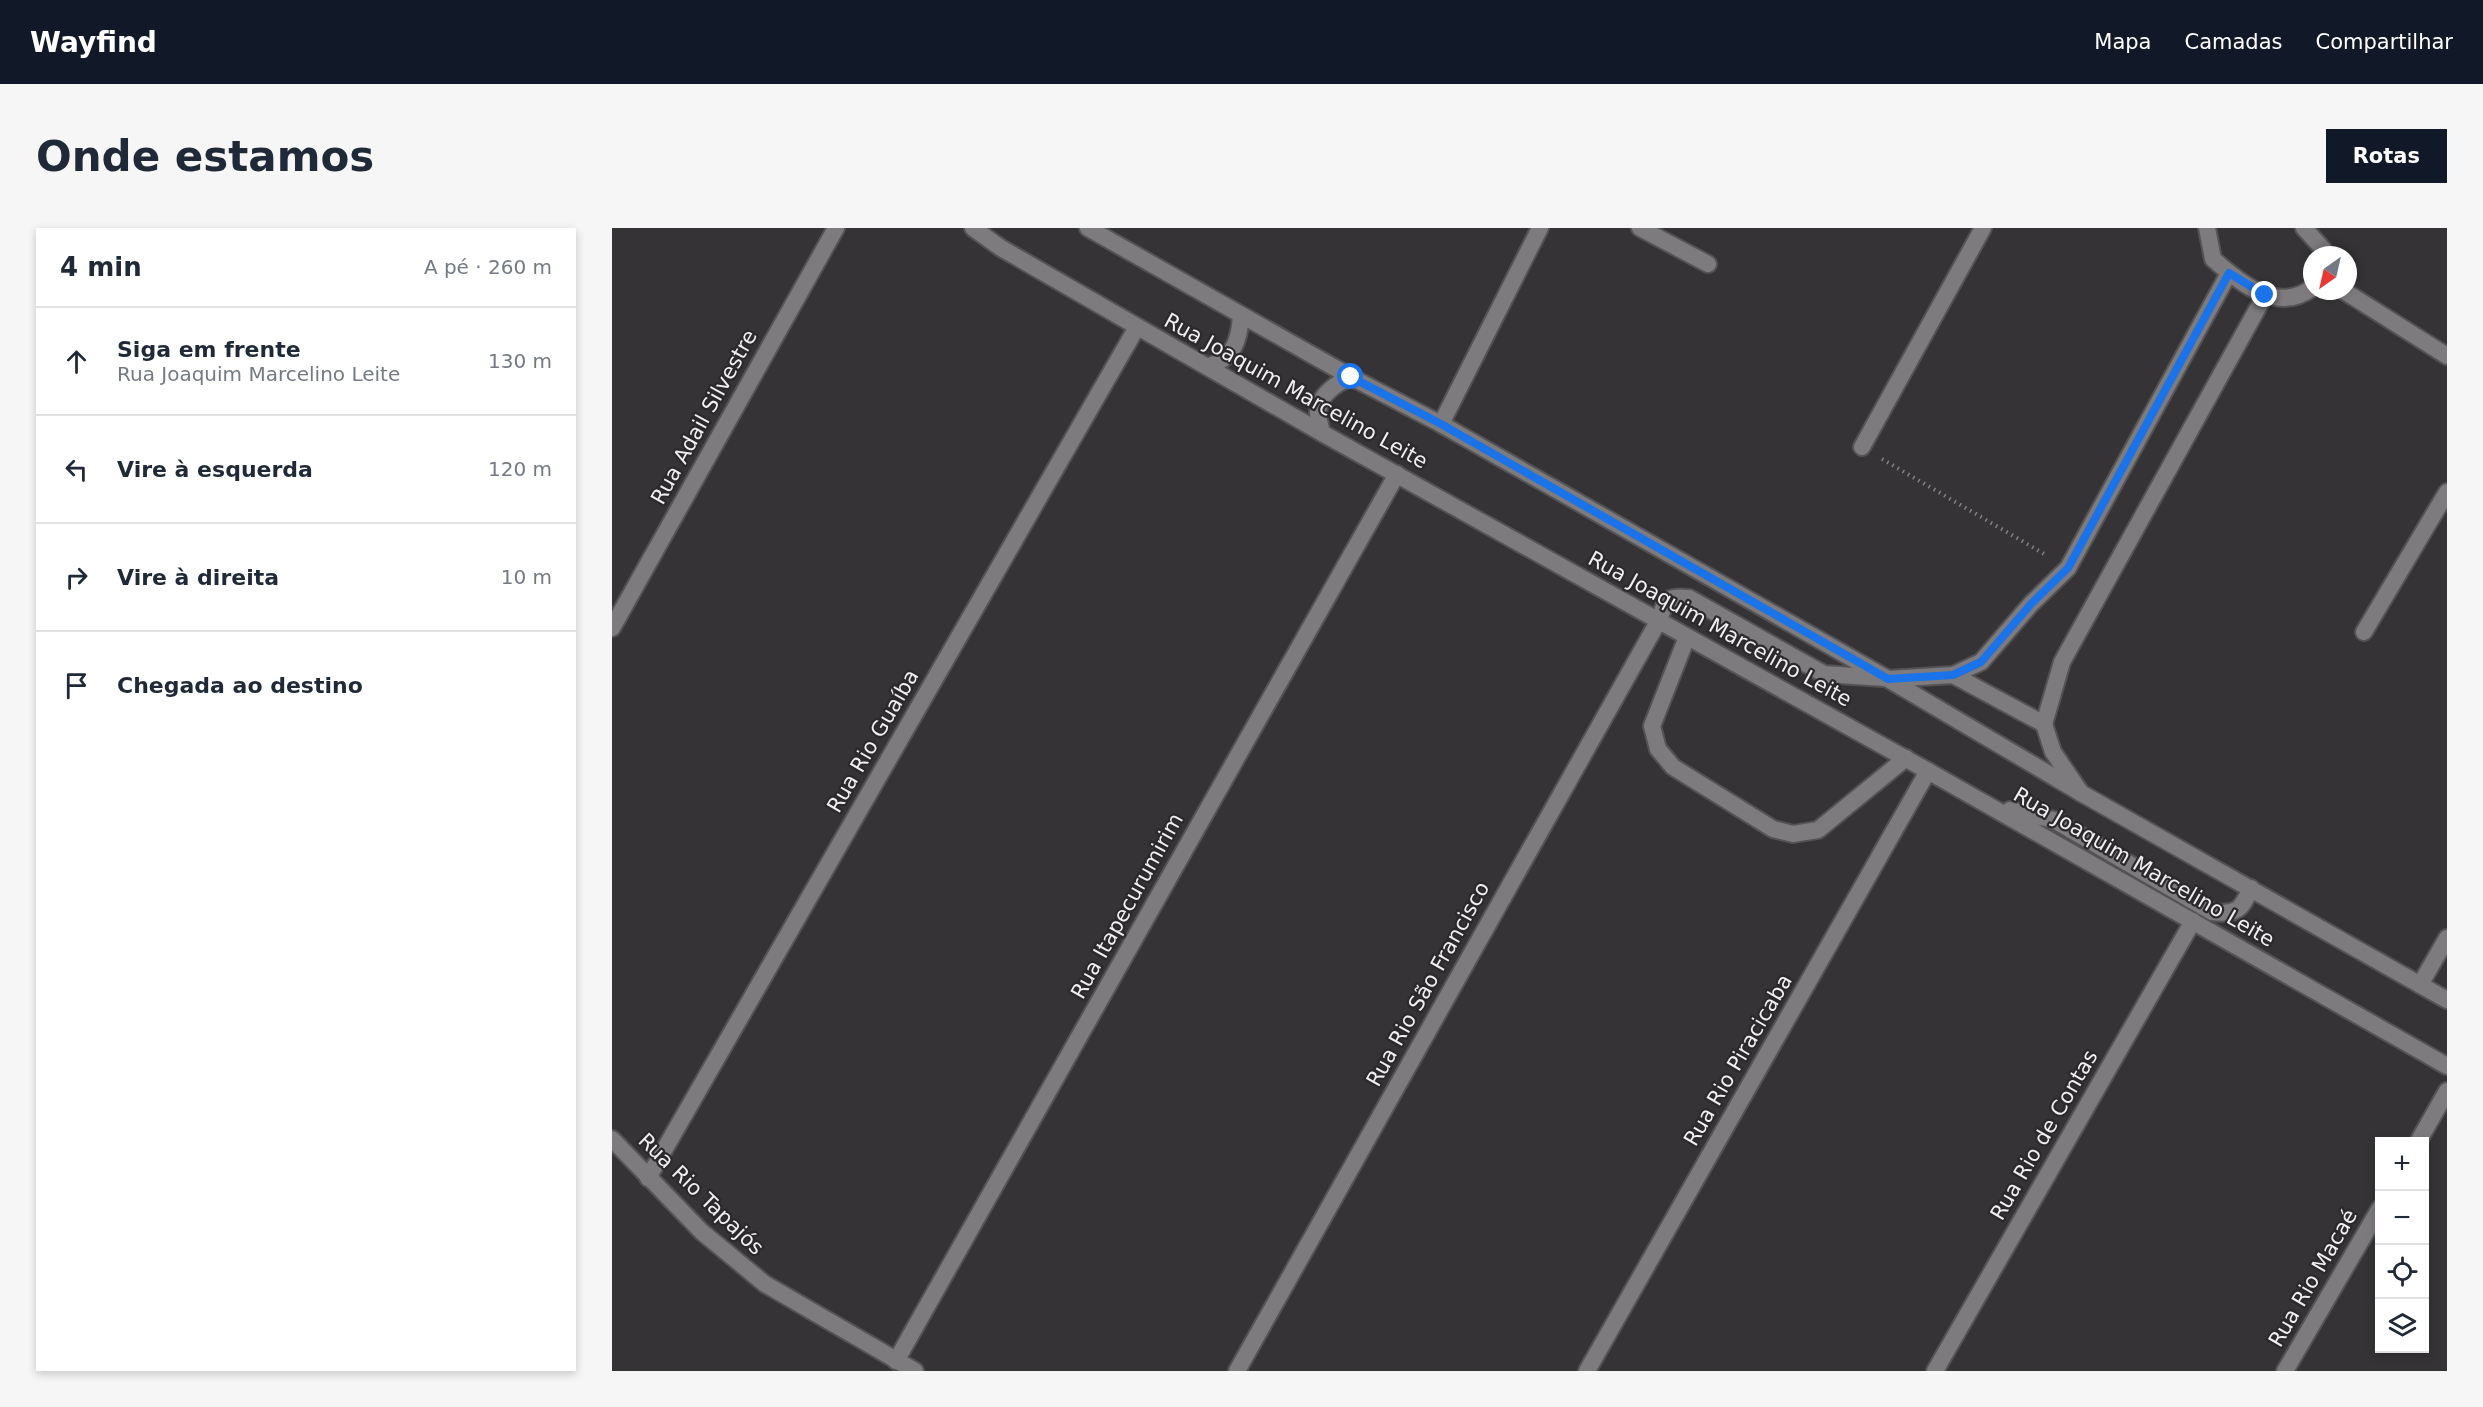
<!DOCTYPE html>
<html lang="pt">
<head>
<meta charset="utf-8">
<style>
	:root { --surface:#fff; --page:#f6f6f7; --text:#1f2937; --muted:#747a83; --line:#e0e1e3; --accent:#111827 }
	body { margin:0; font-family:"DejaVu Sans",sans-serif; background:var(--page); color:var(--text) }
	.controls { position:absolute; right:18px; bottom:18px; display:grid; overflow:hidden; border-radius:0px; box-shadow:0 3px 9px #0003 }
	.controls button { width:54px; height:54px; display:grid; place-items:center; padding:0; border:0; border-bottom:2px solid var(--line); background:var(--surface); color:var(--text); font:30px sans-serif }
	.compass { position:absolute; left:1691px; top:18px; width:54px; height:54px; border-radius:50%; background:var(--surface); box-shadow:0 3px 9px #0003; rotate:214deg }
	.stop { position:absolute; width:18px; height:18px; margin:-14px; border:4px solid #1a73e8; border-radius:50%; background:#fff }
	.stop.end { background:#1a73e8; border-color:#fff; box-shadow:0 2px 6px #0008 }
	.list { margin:0; padding:0; list-style:none }
	h2 { display:flex; justify-content:space-between; align-items:center; height:78px; margin:0; padding:0 24px; font-size:26px }
	h2 small { font-size:20px; font-weight:400; color:var(--muted) }
	.list li { display:grid; grid-template-columns:39px 1fr auto; gap:18px; align-items:center; box-sizing:border-box; height:108px; padding:0 24px; border-top:2px solid var(--line) }
	.list b { display:block; font-size:22px; white-space:nowrap }
	.list p { margin:0; font-size:20px; white-space:nowrap; color:var(--muted) }
	.list em { font-size:20px; font-style:normal; color:var(--muted) }
	.icon { flex:none; width:33px; height:33px; fill:none; stroke:currentColor; stroke-width:2; stroke-linecap:round; stroke-linejoin:round }
	.map { position:relative; flex:none; width:1835px; height:1143px; overflow:hidden; border-radius:0px }
	header { display:flex; align-items:center; gap:36px; box-sizing:border-box; height:84px; padding:0 30px; background:var(--accent); color:#fff }
	header strong { font-size:28px }
	nav { display:flex; gap:33px; margin-inline-start:auto; font-size:21px }
	.intro { display:flex; align-items:center; justify-content:space-between; box-sizing:border-box; height:144px; padding:0 36px }
	h1 { margin:0; font-size:42px }
	.button { padding:15px 27px; border-radius:0px; background:var(--accent); color:#fff; font-size:21px; font-weight:700 }
	main { display:flex; gap:36px; padding:0 36px }
	aside { flex:1; background:var(--surface); border-radius:0px; box-shadow:0 3px 9px #0003 }
	.map>svg:first-child { display:block }
	.lines { fill:none; stroke-linecap:round; stroke-linejoin:round }
	.service-casing { stroke:#535254; stroke-width:20 }
	.minor-casing { stroke:#535254; stroke-width:20 }
	.secondary-casing { stroke:#535254; stroke-width:20 }
	.path { stroke:#848284; stroke-width:4; stroke-dasharray:1.5 4.5; stroke-linecap:butt }
	.service { stroke:#7d7b7d; stroke-width:16 }
	.minor { stroke:#7d7b7d; stroke-width:16 }
	.secondary { stroke:#7d7b7d; stroke-width:16 }
	.route { stroke:#1a73e8; stroke-width:8 }
	.labels { text-anchor:middle; dominant-baseline:central; stroke-width:4.5; stroke-linejoin:round; paint-order:stroke }
	.street-label { font-size:21px; fill:#f1eff1; stroke:#2b292b }
</style>
</head>
<body>
<header>
<strong>Wayfind</strong>
<nav><a>Mapa</a><a>Camadas</a><a>Compartilhar</a></nav>
</header>
<div class="intro"><h1>Onde estamos</h1><a class="button">Rotas</a></div>
<main>
<aside>
<h2>4 min<small>A pé · 260 m</small></h2>
<ul class="list">
<li><svg class="icon" aria-label="ahead" viewBox="0 0 24 24"><path d="M12 20V5M6 11l6-6 6 6"/></svg><div><b>Siga em frente</b><p>Rua Joaquim Marcelino Leite</p></div><em>130 m</em></li>
<li><svg class="icon" aria-label="left" viewBox="0 0 24 24"><path d="M17 20v-9H6M10 6l-5 5 5 5"/></svg><div><b>Vire à esquerda</b></div><em>120 m</em></li>
<li><svg class="icon" aria-label="right" viewBox="0 0 24 24"><path d="M7 20v-9h11M14 6l5 5-5 5"/></svg><div><b>Vire à direita</b></div><em>10 m</em></li>
<li><svg class="icon" aria-label="arrive" viewBox="0 0 24 24"><path d="M6 21V4h12l-3 4 3 4H6"/></svg><div><b>Chegada ao destino</b></div></li>
</ul>
</aside>
<div class="map">
<svg width="1835" height="1143" viewBox="0 0 1835 1143">
	<rect width="100%" height="100%" fill="#353335"/>
	<g class="lines">
		<!-- service casing -->
		<g class="service-casing">
			<path id="service" d="M1075,409L1040,498L1046,521L1061,539L1161,601L1181,606L1206,602L1294,530"/>
		</g>
		<!-- minor casing -->
		<g class="minor-casing">
			<g id="minor">
				<path d="M1028,0L1096,36"/>
				<path d="M1595,0L1601,31C1628,55 1665,86 1700,60"/>
				<path d="M1692,0L1711,21L1713,27"/>
				<path d="M1732,63L1835,128"/>
				<path d="M829,196L928,0"/>
				<path d="M1250,219L1371,0"/>
				<path d="M0,400L224,0"/>
				<path d="M1752,404L1835,264"/>
				<path d="M1341,447L1432,496"/>
				<path d="M1276,451L1341,447L1369,434L1419,376L1456,340L1617,45"/>
				<path d="M1469,565L1441,524L1432,496L1450,434L1653,67"/>
				<path d="M1808,757L1835,710"/>
				<path d="M0,911L90,1004L153,1056L303,1143"/>
				<path d="M1806,914L1835,863"/>
				<path d="M36,950L525,99"/>
				<path d="M284,1133L785,246"/>
				<path d="M625,1143L1047,392"/>
				<path d="M975,1143L1316,543"/>
				<path d="M1323,1143L1581,693"/>
				<path d="M1673,1143L1768,980"/>
			</g>
		</g>
		<!-- secondary casing -->
		<g class="secondary-casing">
			<g id="secondary">
				<path d="M361,0L389,20L710,205L1316,543L1835,838"/>
				<path d="M476,0L739,149L829,196L1276,451L1469,565L1835,772"/>
				<path d="M596,139C622,129 627,114 629,88"/>
				<path d="M710,205C709,199 706,191 706,185C706,167 725,155 739,149"/>
				<path d="M1047,392C1054,372 1054,368 1077,370L1212,446L1272,450"/>
				<path d="M1398,582L1442,592L1600,684C1625,687 1629,682 1639,660"/>
			</g>
		</g>
		<!-- path -->
		<path class="path" d="M1270,231L1434,327"/>
		<!-- service -->
		<use href="#service" class="service"/>
		<!-- minor -->
		<use href="#minor" class="minor"/>
		<!-- secondary -->
		<use href="#secondary" class="secondary"/>
	</g>
	<g class="lines">
		<!-- route -->
		<path class="route" d="M739,149L829,196L1276,451L1341,447L1369,434L1419,376L1456,340L1617,45L1653,67"/>
	</g>
	<g class="labels">
		<!-- street labels -->
		<g class="street-label">
			<text transform="translate(684 163) rotate(29)">Rua Joaquim Marcelino Leite</text>
			<text transform="translate(92 189) rotate(-61)">Rua Adail Silvestre</text>
			<text transform="translate(1108 401) rotate(29)">Rua Joaquim Marcelino Leite</text>
			<text transform="translate(261 513) rotate(-60)">Rua Rio Guaíba</text>
			<text transform="translate(1532 639) rotate(30)">Rua Joaquim Marcelino Leite</text>
			<text transform="translate(515 678) rotate(-61)">Rua Itapecurumirim</text>
			<text transform="translate(816 756) rotate(-61)">Rua Rio São Francisco</text>
			<text transform="translate(1126 832) rotate(-60)">Rua Rio Piracicaba</text>
			<text transform="translate(1432 907) rotate(-60)">Rua Rio de Contas</text>
			<text transform="translate(89 966) rotate(44)">Rua Rio Tapajós</text>
			<text transform="translate(1701 1050) rotate(-60)">Rua Rio Macaé</text>
		</g>
	</g>
</svg>
<div class="controls">
<button>+</button>
<button>−</button>
<button><svg class="icon" aria-label="locate" viewBox="0 0 24 24"><circle cx="12" cy="12" r="6"/><path d="M12 2v4M12 18v4M2 12h4M18 12h4"/></svg></button>
<button><svg class="icon" aria-label="layers" viewBox="0 0 24 24"><path d="M12 4l9 5-9 5-9-5zM3 14l9 5 9-5"/></svg></button>
</div>
<svg class="compass" viewBox="-18 -18 36 36"><path d="M0-13l5 13h-10z" fill="#e53935"/><path d="M0 13l5-13h-10z" fill="#747a83"/></svg>
<div class="stop" style="left:739px;top:149px"></div>
<div class="stop end" style="left:1653px;top:67px"></div>
</div>
</main>
</body>
</html>
